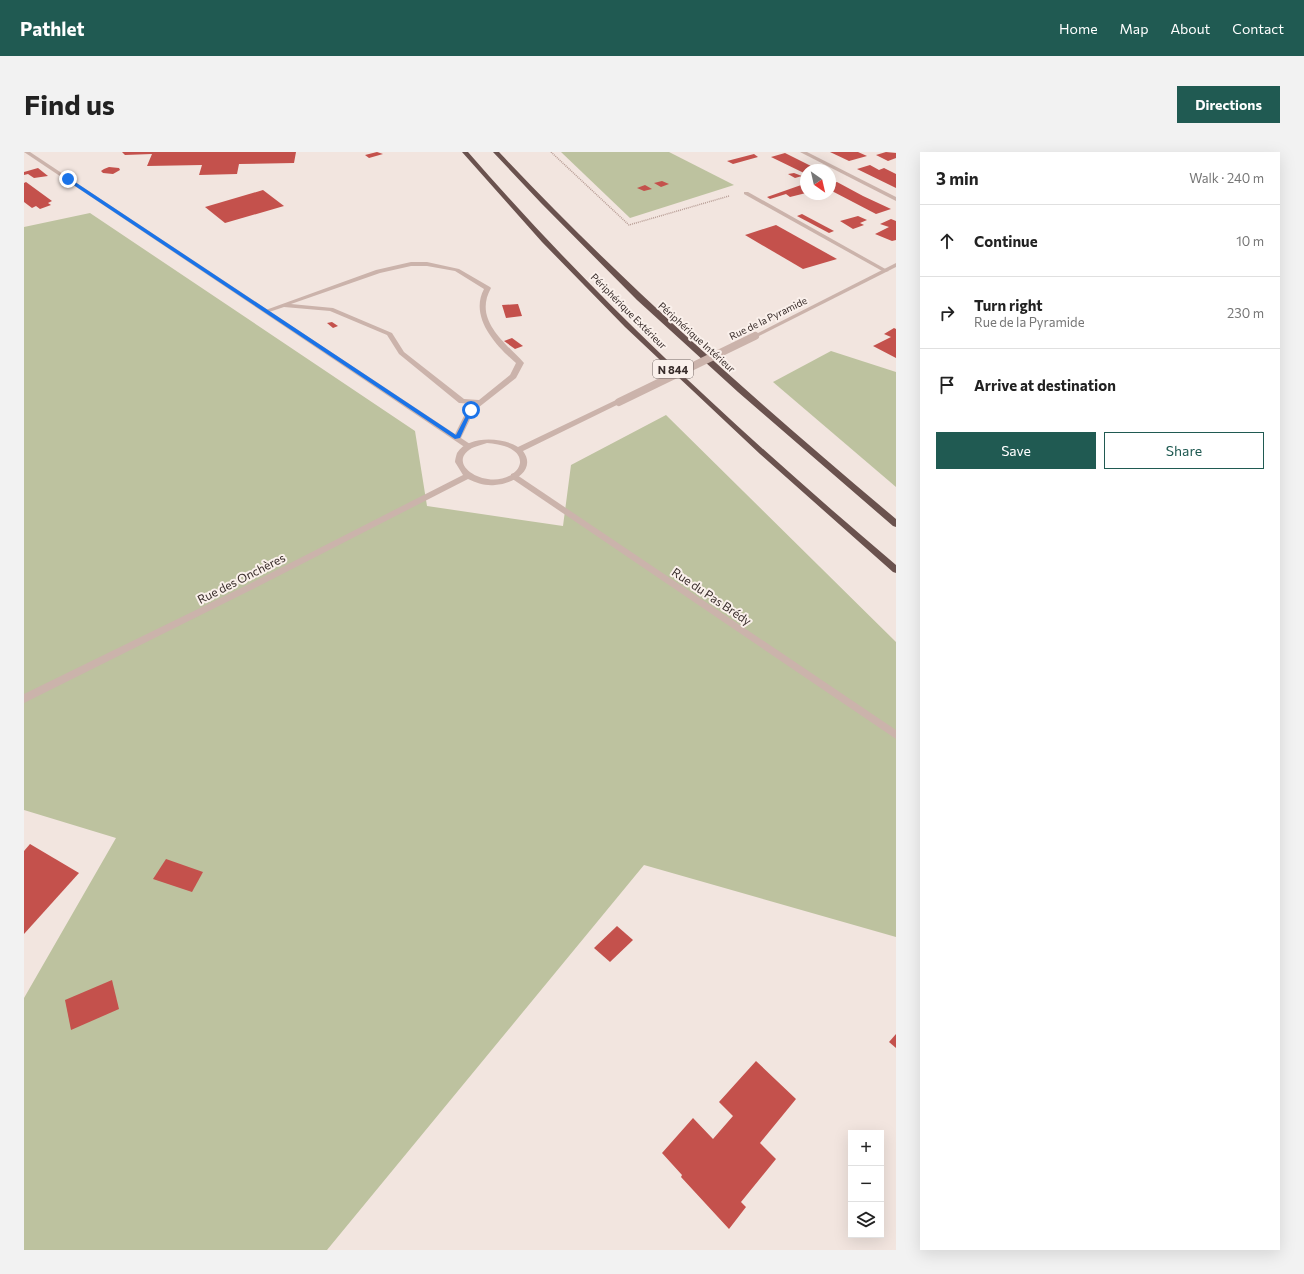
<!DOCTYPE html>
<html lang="en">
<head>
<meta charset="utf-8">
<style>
	:root { --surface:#fff; --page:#f2f2f2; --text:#222; --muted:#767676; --line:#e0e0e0; --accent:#205a52 }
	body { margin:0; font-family:Commissioner,sans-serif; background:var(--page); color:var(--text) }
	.controls { position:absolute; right:12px; bottom:12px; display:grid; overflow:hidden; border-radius:0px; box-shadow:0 4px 16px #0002 }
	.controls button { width:36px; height:36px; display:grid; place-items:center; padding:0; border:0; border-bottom:1px solid var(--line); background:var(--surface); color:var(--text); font:20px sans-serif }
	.compass { position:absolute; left:776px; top:12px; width:36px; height:36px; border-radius:50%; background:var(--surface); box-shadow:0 4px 16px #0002; rotate:146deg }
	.stop { position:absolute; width:12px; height:12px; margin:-9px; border:3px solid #1a73e8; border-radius:50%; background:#fff }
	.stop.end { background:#1a73e8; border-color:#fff; box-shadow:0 1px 4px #0008 }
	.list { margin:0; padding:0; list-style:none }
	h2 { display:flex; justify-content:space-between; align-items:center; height:52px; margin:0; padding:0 16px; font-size:17px }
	h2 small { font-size:13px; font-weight:400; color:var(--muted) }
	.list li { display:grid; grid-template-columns:26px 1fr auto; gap:12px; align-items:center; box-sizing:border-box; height:72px; padding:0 16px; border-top:1px solid var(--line) }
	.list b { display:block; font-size:15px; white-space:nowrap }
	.list p { margin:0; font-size:13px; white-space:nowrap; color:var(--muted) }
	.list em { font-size:13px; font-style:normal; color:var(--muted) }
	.actions { display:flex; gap:8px; padding:12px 16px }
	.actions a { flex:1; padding:9px 0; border:1px solid var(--accent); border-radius:0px; text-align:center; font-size:14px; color:var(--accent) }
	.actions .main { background:var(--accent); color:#fff }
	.icon { flex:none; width:22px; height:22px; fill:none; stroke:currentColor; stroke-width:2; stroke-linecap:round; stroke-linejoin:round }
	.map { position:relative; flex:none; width:872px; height:1098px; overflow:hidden; border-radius:0px }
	header { display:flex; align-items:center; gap:24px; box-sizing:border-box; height:56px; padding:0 20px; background:var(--accent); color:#fff }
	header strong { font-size:19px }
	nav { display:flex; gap:22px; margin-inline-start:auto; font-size:14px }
	.intro { display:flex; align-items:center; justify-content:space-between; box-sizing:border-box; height:96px; padding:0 24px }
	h1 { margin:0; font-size:28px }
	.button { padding:10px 18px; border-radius:0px; background:var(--accent); color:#fff; font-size:14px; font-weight:700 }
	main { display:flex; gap:24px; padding:0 24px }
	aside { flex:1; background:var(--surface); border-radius:0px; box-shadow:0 4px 16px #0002 }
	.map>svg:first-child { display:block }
	.green { fill:#bdc29f }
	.building { fill:#c4514c }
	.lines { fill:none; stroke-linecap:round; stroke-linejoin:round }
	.path { stroke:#b79d95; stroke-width:1.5; stroke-dasharray:1 1; stroke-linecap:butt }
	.service { fill:#cbb3ab; fill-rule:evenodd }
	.minor { fill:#cbb3ab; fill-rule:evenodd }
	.tertiary { fill:#cbb3ab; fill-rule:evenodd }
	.trunk { fill:#6a524e; fill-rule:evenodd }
	.tertiary-bridge { stroke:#cbb3ab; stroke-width:8 }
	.route { fill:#1a73e8 }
	.labels { text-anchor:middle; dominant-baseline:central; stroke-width:4; stroke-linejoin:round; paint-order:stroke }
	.far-street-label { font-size:10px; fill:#382c2a; stroke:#faf0eb }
	.shield { fill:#faf0eb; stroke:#726764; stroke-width:1 }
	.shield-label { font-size:11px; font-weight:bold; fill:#382c2a }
	.street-label { font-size:12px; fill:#382c2a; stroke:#faf0eb }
</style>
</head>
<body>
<header>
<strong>Pathlet</strong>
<nav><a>Home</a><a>Map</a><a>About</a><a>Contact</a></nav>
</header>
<div class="intro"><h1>Find us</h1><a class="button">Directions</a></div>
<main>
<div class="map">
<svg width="872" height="1098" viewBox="0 0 872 1098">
	<rect width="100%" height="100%" fill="#f2e5df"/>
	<!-- green -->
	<g class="green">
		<path d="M537,0H645L710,33L606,66Z"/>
		<path d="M66,61L391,279L403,354L539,374L547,313L642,263L872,490V785L620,713L303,1098H0V846L92,686L0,658V75Z"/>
		<path d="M807,199L872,220V335L749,230Z"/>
	</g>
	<!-- building -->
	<g class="building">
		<path d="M98,0H272L270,11L215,12L213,22L175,23L178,13L123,14L128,2L101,3Z"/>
		<path d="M353,0L359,2L345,6L341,3Z"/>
		<path d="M806,0H834L843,4L825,9Z"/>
		<path d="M862,0L872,1V6L864,9L852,3Z"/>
		<path d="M761,1L795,18H782V22L747,5Z"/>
		<path d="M730,2L734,5L709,12L703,9Z"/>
		<path d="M846,13L855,18L860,16L872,22V36L833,17Z"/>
		<path d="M85,15L95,16L96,18L89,22L79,21L77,19L80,17Z"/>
		<path d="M14,16L24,24L10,26L4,22L0,23V20Z"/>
		<path d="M770,21L778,24L771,26L764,22Z"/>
		<path d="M638,29L645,32L637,35L630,31Z"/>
		<path d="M2,30L28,49L24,51L27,53L16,57L12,54L8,56L0,50V31Z"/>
		<path d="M813,30L839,44L867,57L852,62L806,38V32Z"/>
		<path d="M780,32L782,33V41L766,45L762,42L746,47L743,45Z"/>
		<path d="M621,33L628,37L620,39L613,36Z"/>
		<path d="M239,38L260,54L201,71L181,55Z"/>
		<path d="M778,62L810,79L805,81L773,64Z"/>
		<path d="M834,64L843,68L836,71L840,73L829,77L816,69Z"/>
		<path d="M867,67L872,69V88L868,89L851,82L865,75L856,72Z"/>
		<path d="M752,73L813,107L779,117L721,83Z"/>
		<path d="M494,152L498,164L482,166L478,153Z"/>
		<path d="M308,170L314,174L309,176L303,171Z"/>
		<path d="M870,176L872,177V206L849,194L867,185L860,182Z"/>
		<path d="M488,186L499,194L491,197L480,189Z"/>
		<path d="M6,692L55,721L0,782V699Z"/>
		<path d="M142,707L179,720L168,740L129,727Z"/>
		<path d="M593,774L609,788L586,810L570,796Z"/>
		<path d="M88,828L95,857L47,878L41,848Z"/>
		<path d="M872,882V896L865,890Z"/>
		<path d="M732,909L772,947L736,991L752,1007L717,1050L722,1055L705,1077L657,1025L658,1023L638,1001L669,966L689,987L709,964L695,950Z"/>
	</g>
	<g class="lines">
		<!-- path -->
		<path class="path" d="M527,0L605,73L705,44"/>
		<!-- service -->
		<g class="service">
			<path d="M720,40H724L865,119L860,120L720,42Z"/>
			<path d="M387,110H403L435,117L466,135L467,136C449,168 481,190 500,211L492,226L450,259L436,288H433L429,286L443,258L450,252L435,251L375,202L363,183L306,159L260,155L242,161L239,159L352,118ZM387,114H403L431,119L460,137C445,165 472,194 492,211L486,223L455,248L440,247L380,200L368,181L309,156L267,152L356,121Z"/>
		</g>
		<!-- minor -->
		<g class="minor">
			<path d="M0,0H6L449,294L448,296H442Z"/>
			<path d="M776,0H783L872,45V49Z"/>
			<path d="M490,321L872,578V587L487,326V322Z"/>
		</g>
		<!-- tertiary -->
		<g class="tertiary">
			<path d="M872,111V115L733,185L728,184Z"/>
			<path d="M592,248H595L599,250L499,299C513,318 489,332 471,333C461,334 453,331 444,327L225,439L0,551V542L219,435L439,323L431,310C431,308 432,304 433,301C444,283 479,285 494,295ZM463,291C474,292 497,295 496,311C495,317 491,320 487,323C462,338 420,312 448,296C452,294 458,293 463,291Z"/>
		</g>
		<!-- trunk -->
		<g class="trunk">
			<path d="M438,0H444C574,150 721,285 872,413V421L869,420L736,302L601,175L518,90Z"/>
			<path d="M469,0H475C599,132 734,251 872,367V375L869,374L714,240L613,148L517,51Z"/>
		</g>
		<!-- tertiary-bridge -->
		<path class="tertiary-bridge" d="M595,250L731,184"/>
	</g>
	<!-- route -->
	<path class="route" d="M42,26H45L432,283L445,258L449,257L436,286L431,287L42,28Z"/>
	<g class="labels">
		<!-- far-street labels -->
		<g class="far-street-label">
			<text transform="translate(605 159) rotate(45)">Périphérique Extérieur</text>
			<text transform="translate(744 166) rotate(-26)">Rue de la Pyramide</text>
			<text transform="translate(673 185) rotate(42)">Périphérique Intérieur</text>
		</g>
		<!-- shield labels -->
		<rect class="shield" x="629" y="208" width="40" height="18" rx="3"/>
		<g class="shield-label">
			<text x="649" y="217">N 844</text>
		</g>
		<!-- street labels -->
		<g class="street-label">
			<text transform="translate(217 426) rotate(-27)">Rue des Onchères</text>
			<text transform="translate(688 444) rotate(34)">Rue du Pas Brédy</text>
		</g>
	</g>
</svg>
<div class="controls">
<button>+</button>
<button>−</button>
<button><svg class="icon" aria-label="layers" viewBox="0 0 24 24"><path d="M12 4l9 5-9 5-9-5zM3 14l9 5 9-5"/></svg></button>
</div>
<svg class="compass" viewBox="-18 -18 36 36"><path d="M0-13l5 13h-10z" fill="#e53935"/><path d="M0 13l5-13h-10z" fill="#767676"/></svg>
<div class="stop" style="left:447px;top:258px"></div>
<div class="stop end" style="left:44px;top:27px"></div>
</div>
<aside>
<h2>3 min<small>Walk · 240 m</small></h2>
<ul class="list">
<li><svg class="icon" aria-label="ahead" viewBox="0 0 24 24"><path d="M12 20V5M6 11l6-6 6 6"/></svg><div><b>Continue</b></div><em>10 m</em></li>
<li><svg class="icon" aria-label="right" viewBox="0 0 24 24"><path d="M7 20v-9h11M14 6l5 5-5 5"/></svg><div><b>Turn right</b><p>Rue de la Pyramide</p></div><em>230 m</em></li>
<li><svg class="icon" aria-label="arrive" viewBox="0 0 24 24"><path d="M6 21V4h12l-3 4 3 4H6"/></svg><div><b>Arrive at destination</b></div></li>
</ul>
<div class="actions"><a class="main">Save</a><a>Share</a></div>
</aside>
</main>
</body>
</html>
